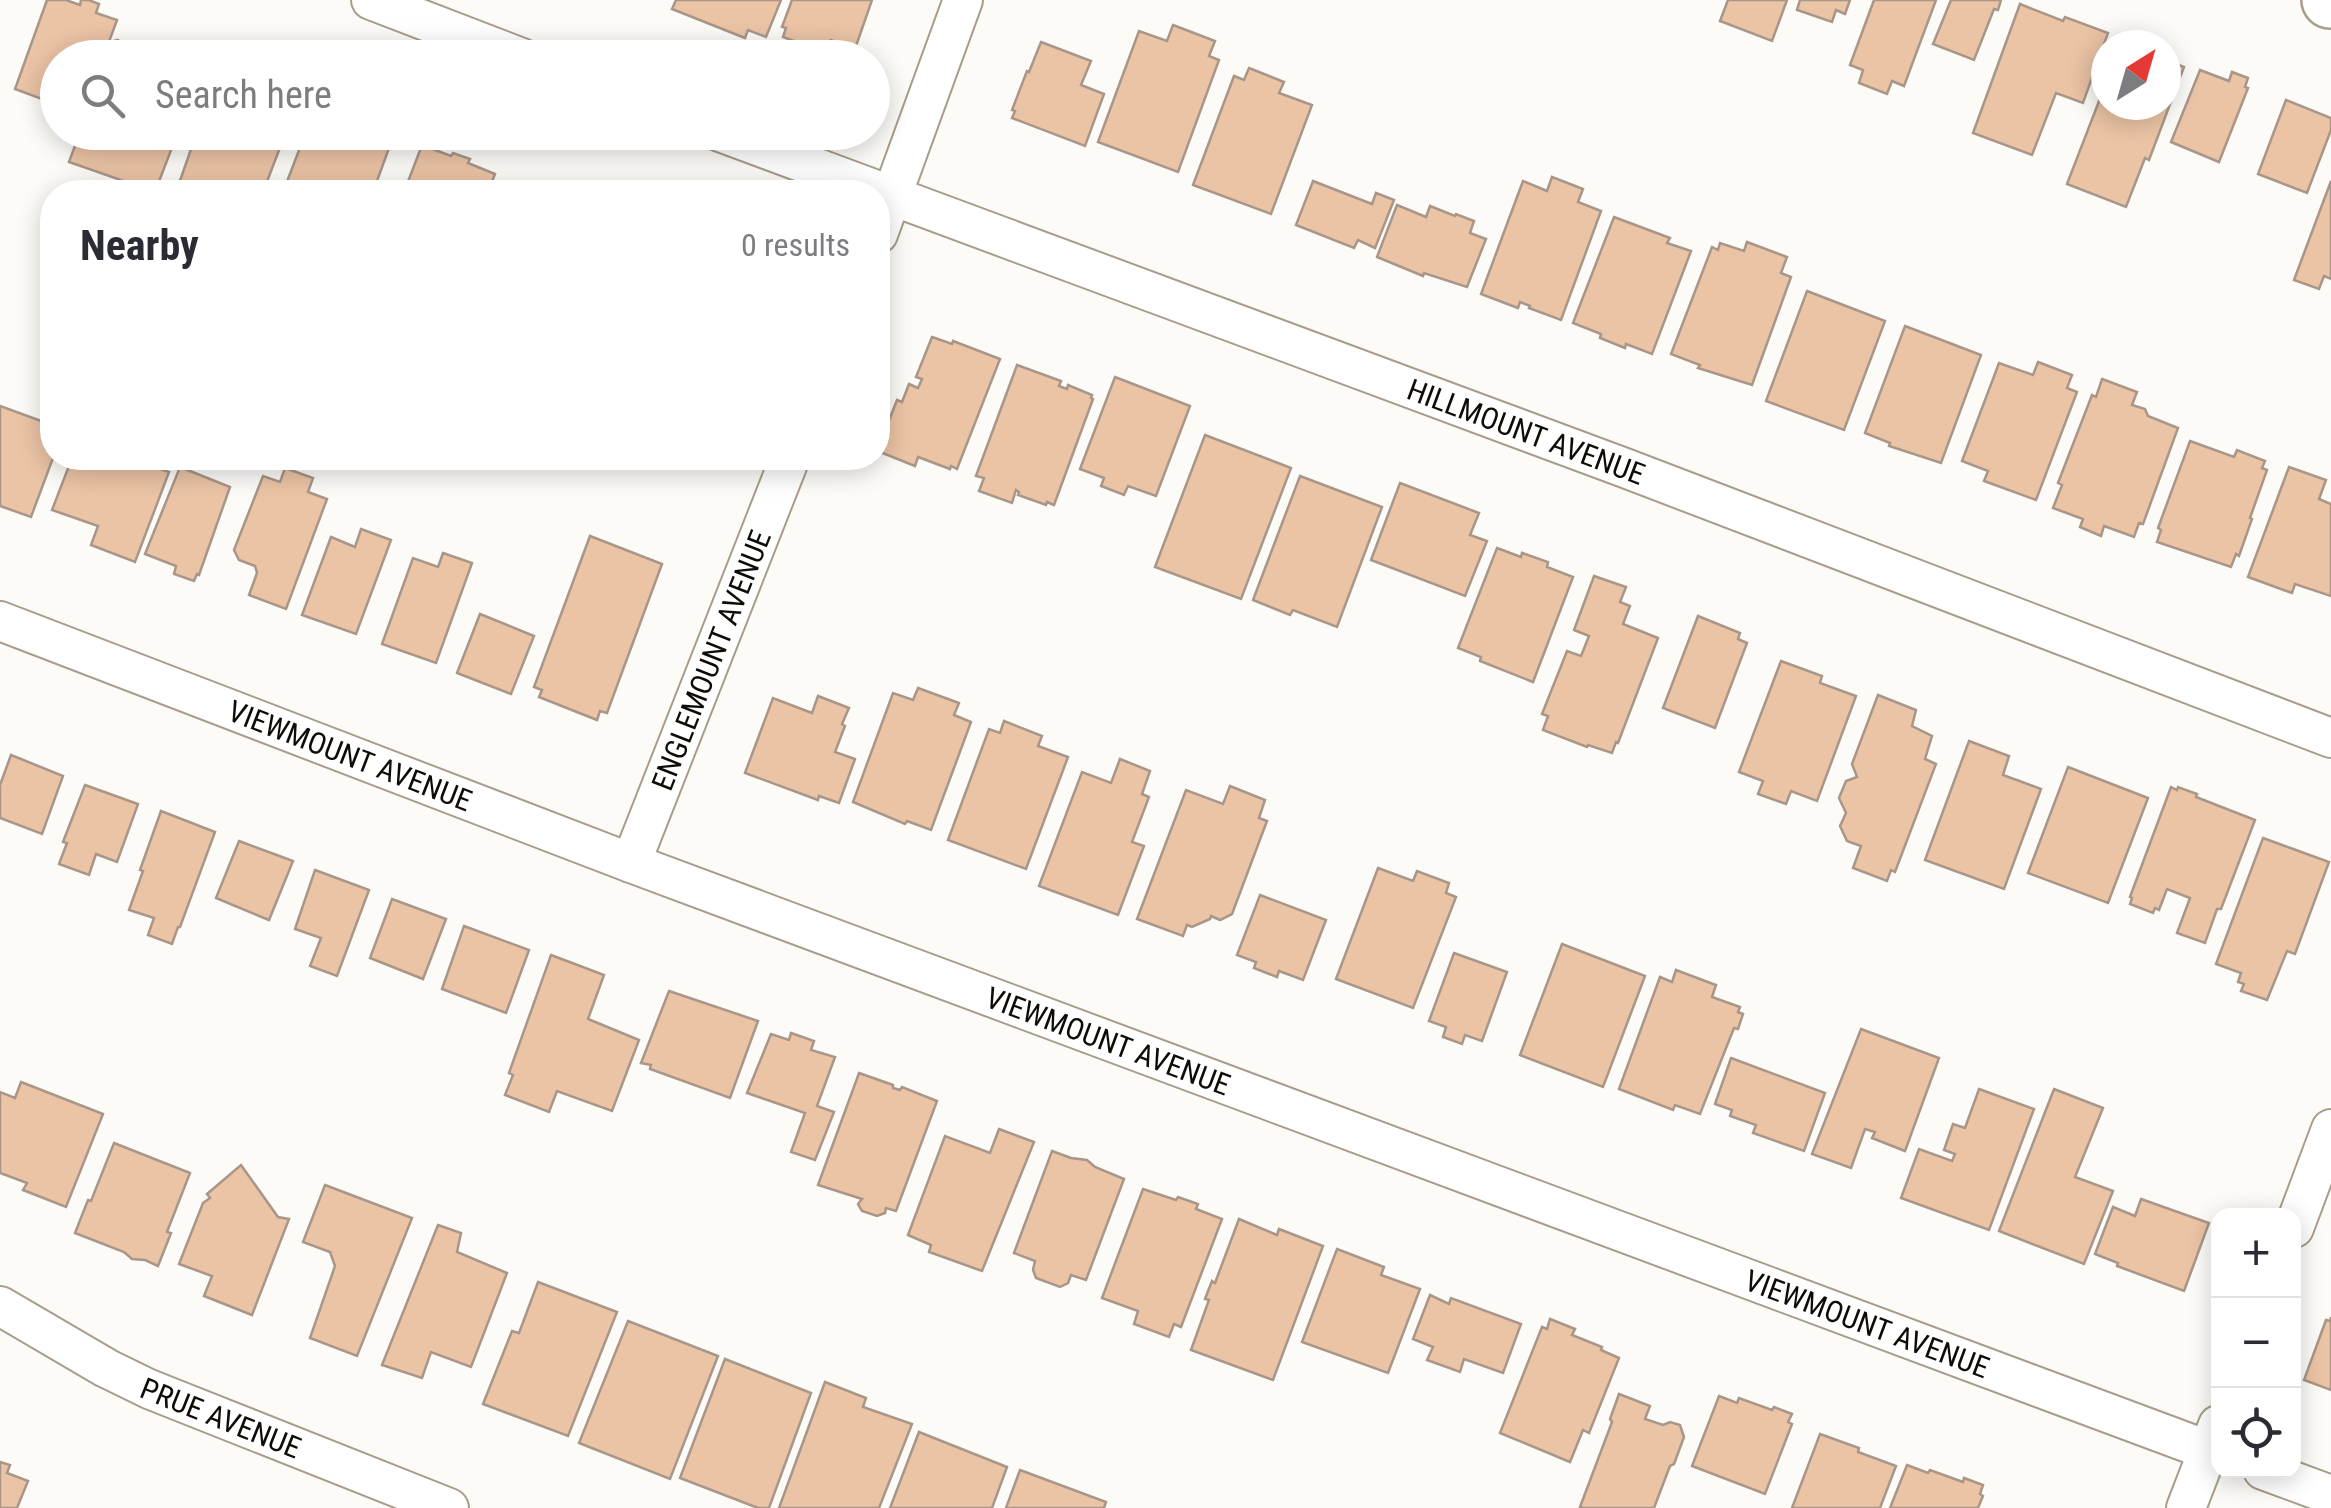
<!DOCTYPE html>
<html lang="en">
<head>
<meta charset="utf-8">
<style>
	:root { --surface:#fff; --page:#f2f2f3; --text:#2b2b33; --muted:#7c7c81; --line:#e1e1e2 }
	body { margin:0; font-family:"Roboto Condensed",sans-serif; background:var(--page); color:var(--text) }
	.controls { position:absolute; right:30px; bottom:30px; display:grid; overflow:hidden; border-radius:20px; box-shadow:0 5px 25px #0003 }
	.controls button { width:90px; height:90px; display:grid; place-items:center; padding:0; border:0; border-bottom:2px solid var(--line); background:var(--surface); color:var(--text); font:50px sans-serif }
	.compass { position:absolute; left:2091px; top:30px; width:90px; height:90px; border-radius:50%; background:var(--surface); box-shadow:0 5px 25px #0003; rotate:37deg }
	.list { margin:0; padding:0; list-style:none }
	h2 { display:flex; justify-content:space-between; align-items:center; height:130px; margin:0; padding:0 40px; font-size:42px }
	h2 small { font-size:32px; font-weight:400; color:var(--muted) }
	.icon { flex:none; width:55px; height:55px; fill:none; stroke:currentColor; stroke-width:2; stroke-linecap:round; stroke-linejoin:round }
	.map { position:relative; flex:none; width:2331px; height:1508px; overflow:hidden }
	.search { position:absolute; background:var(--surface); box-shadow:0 5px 25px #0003; left:40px; top:40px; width:850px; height:110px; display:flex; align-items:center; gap:25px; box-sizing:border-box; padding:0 35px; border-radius:55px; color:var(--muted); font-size:38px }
	.panel { position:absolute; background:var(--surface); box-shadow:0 5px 25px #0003; left:40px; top:180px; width:850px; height:290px; border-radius:40px }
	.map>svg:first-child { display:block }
	.building { fill:#ebc3a5; stroke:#a89689; stroke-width:2.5 }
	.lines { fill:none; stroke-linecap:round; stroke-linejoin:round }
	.street-casing { stroke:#a89d8b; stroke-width:42 }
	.secondary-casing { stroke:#a89d8b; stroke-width:60 }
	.street { stroke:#fff; stroke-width:38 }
	.secondary { stroke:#fff; stroke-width:55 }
	.labels { text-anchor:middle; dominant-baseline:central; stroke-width:10; stroke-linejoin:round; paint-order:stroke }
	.street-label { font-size:30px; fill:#0f0b05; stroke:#fff }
</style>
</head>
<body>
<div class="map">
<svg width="2331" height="1508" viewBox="0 0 2331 1508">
	<rect width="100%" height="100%" fill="#fdfbf7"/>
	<!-- building -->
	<g class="building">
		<path d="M47,0H66L80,5L81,0H89L99,4L96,13L117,20L103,58H58V105L15,89Z"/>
		<path d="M676,0H781L766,37L748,30L745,38L672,9Z"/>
		<path d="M792,0H872L855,49L831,40L829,45L826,44L823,52L783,37L786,28L782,27Z"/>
		<path d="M1728,0H1787L1772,41L1720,21Z"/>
		<path d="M1800,0H1850L1845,14L1836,10L1832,22L1797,10Z"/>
		<path d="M1874,0H1936L1904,86L1892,81L1887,94L1859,83L1863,70L1850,65Z"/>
		<path d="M1951,0H2001L1998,10L1994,9L1974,60L1933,44Z"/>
		<path d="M2020,4L2063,21L2065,17L2108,33L2083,103L2056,93L2032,155L1973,133Z"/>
		<path d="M1173,25L1215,41L1209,56L1219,60L1178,172L1098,142L1139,31L1167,41Z"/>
		<path d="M117,40L150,53L159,58H108L114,41Z"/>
		<path d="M1041,42L1091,61L1081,85L1104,94L1085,146L1012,118L1015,111L1012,110L1027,71L1029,72Z"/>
		<path d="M2166,60L2184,67L2149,160L2145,158L2126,207L2067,184L2106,83V105H2166Z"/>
		<path d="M1249,68L1284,82L1279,93L1312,105L1271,214L1193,185L1234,76L1244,80Z"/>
		<path d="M2200,70L2229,81L2232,72L2248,78L2245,87L2248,88L2219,162L2171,142Z"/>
		<path d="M2286,100L2331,118V130L2307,193L2258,174Z"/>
		<path d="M80,132H178L155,192L69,162Z"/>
		<path d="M197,132H286L263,192H176Z"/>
		<path d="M306,132H368L390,141L387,147L389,148L373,192H283Z"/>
		<path d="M422,145L451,156L453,153L470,159L468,163L495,174L488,192H404Z"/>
		<path d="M1552,177L1583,189L1578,202L1601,211L1561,320L1529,308L1530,306L1520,302L1518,308L1481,294L1523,181L1547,191Z"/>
		<path d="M1313,181L1372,204L1376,193L1394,200L1375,248L1358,240L1354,248L1296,225Z"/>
		<path d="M2331,181V279L2324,276L2319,289L2294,280Z"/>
		<path d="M1397,205L1426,217L1430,206L1455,216L1456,214L1474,221L1470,233L1486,239L1467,287L1424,273L1423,276L1377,257Z"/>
		<path d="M1614,217L1670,238L1667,243L1691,251L1652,354L1626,344L1625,348L1600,338L1601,334L1573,323Z"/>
		<path d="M1747,242L1787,257L1781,273L1791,277L1752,385L1698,368L1700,365L1671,354L1712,247L1718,250L1720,243L1744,251Z"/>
		<path d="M1807,291L1885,321L1844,430L1766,401Z"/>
		<path d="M1905,326L1981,355L1941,463L1889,446L1890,443L1865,433Z"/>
		<path d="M932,337L952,344L953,341L1000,359L957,469L951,466L950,469L918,457L915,466L880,452L884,442L881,441L897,400L902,402L909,384L918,388L922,379L916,377Z"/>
		<path d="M2038,362L2072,375L2067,388L2077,392L2036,500L1984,481L1988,471L1962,461L1999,363L2033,375Z"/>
		<path d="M1017,365L1061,381L1059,386L1067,389L1068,385L1092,395L1091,398L1093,399L1054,505L1047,502L1046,505L1018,495L1019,492L1016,490L1012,503L979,491L984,478L976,476Z"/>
		<path d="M1115,377L1190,406L1156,496L1128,486L1124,495L1101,486L1104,478L1080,469Z"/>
		<path d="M2102,379L2137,392L2132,405L2145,409L2148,416L2178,428L2143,524L2139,523L2134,537L2104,526L2101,536L2080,527L2083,519L2053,508L2062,485L2058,483L2092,395L2096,397Z"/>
		<path d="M0,406L52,425L53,458L31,517L0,506Z"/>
		<path d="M1205,435L1291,468L1241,599L1155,567Z"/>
		<path d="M2190,441L2234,457L2237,450L2265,461L2262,468L2267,470L2250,518L2252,519L2239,556L2236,554L2231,567L2157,542L2161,530L2158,528Z"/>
		<path d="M72,458H129L169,472L135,562L91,545L98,526L52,510Z"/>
		<path d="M180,467L230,487L199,575L197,574L194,581L174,574L176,566L145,554Z"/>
		<path d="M2289,467L2326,480L2319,499L2331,504V596L2295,584L2292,593L2248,577Z"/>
		<path d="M285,468L313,478L308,492L327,499L286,609L249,595L257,573L255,566L239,560L234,550L263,476L280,482Z"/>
		<path d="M1300,476L1382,507L1337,627L1293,610L1290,615L1253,600Z"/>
		<path d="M1400,483L1479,513L1470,535L1487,541L1465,596L1371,560Z"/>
		<path d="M361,529L391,540L356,634L302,615L331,537L355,547Z"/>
		<path d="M590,536L662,564L607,713L600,711L597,720L539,697L542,690L534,687Z"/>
		<path d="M1497,548L1521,557L1522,553L1548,562L1547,567L1573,577L1533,682L1480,661L1481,657L1458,648Z"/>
		<path d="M443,553L472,563L436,663L382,644L413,558L438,567Z"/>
		<path d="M1594,576L1626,587L1620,602L1630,606L1623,624L1658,638L1618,743L1616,742L1612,753L1588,745L1587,747L1543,730L1548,716L1542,714L1567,651L1581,656L1589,636L1574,630Z"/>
		<path d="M480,614L534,636L511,694L457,673Z"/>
		<path d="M1698,616L1740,633L1738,639L1747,643L1715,728L1663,708Z"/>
		<path d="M1781,661L1822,676L1820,683L1856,696L1817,801L1791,791L1786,804L1758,794L1763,781L1739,772Z"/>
		<path d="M918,688L959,703L954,715L971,722L931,830L907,821L905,824L853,802L893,693L913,700Z"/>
		<path d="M1878,695L1916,710L1912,726L1932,736L1925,759L1936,764L1895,872L1891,870L1887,881L1853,868L1861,846L1847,841L1840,826L1846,813L1839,798L1846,781L1857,777L1852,764Z"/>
		<path d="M818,696L849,708L842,724L845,726L835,752L855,759L839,803L819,796L818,800L745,773L773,698L812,713Z"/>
		<path d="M1004,721L1042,736L1038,746L1068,757L1026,869L948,840L989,729L1000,733Z"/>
		<path d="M1969,741L2009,756L2003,775L2041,789L2004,889L1925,860Z"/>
		<path d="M11,755L63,776L42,834L0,818V785Z"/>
		<path d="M1120,759L1150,771L1142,794L1149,797L1132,842L1144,846L1118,915L1039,886L1082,772L1111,783Z"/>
		<path d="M2068,767L2148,798L2108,903L2028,873Z"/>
		<path d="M85,785L138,804L117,862L96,854L89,875L59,864L67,843L63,842Z"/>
		<path d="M1230,786L1265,800L1259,818L1267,821L1232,914L1220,920L1211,916L1210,919L1192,927L1187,925L1183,936L1137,919L1186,790L1223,804Z"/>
		<path d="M2171,787L2177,790L2178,787L2197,794L2196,797L2255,820L2221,909H2217L2205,943L2177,933L2190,898L2167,889L2159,910L2155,908L2153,913L2130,904L2132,898L2130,897Z"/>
		<path d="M161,811L215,832L180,927H178L172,944L148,935L154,918L129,910L143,871L140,870Z"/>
		<path d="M2263,838L2329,862L2295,954L2287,951L2267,1000L2241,991L2244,984L2238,982L2241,973L2216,964Z"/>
		<path d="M239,841L293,861L269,920L216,898Z"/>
		<path d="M1378,868L1413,881L1417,871L1449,883L1446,893L1456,897L1413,1008L1336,979Z"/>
		<path d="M315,870L369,890L337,976L310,966L321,938L295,929Z"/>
		<path d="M1260,895L1326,920L1303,980L1279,971L1277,977L1254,968L1256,962L1237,955Z"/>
		<path d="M392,899L446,919L423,979L370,958Z"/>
		<path d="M464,926L529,950L506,1013L442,989Z"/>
		<path d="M1562,944L1645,976L1603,1087L1520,1055Z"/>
		<path d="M1454,953L1507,972L1482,1041L1465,1035L1462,1044L1443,1037L1446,1027L1429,1021Z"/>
		<path d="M551,955L604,975L588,1019L639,1040L612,1111L557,1091L549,1112L505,1095L513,1075L509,1073Z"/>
		<path d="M1676,970L1716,985L1712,997L1740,1007L1738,1012L1743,1014L1738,1029L1734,1028L1700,1114L1675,1105L1673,1110L1619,1089L1660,977L1672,982Z"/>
		<path d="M669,991L758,1021L730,1098L650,1069L651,1065L641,1063Z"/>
		<path d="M1861,1029L1939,1058L1905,1151L1872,1138L1875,1132L1865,1129L1851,1168L1812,1154Z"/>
		<path d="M791,1033L814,1041L811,1050L835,1057L817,1106L834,1112L815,1160L791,1152L805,1113L747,1093L771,1034L789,1040Z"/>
		<path d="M1731,1058L1825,1093L1804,1151L1753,1133L1756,1125L1730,1116L1732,1110L1715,1104Z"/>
		<path d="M859,1073L893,1085V1088L900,1090L902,1087L937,1101L896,1211L886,1208L885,1213L877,1216L862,1211L858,1204L862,1199L818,1185Z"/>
		<path d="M21,1082L103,1114L66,1207L23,1190L27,1183L0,1173V1092L15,1098Z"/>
		<path d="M1979,1089L2034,1109L1989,1230L1901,1198L1919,1149L1952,1161L1955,1154L1944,1150L1953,1124L1965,1128Z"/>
		<path d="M2054,1089L2103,1108L2075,1177L2113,1191L2084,1264L1999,1231Z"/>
		<path d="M999,1129L1034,1142L982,1271L929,1252L931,1245L908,1235L945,1136L990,1153Z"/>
		<path d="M114,1143L190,1173L167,1232L171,1233L158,1266L145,1260L132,1259L124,1252L75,1233L88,1200L91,1201Z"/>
		<path d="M1052,1151L1071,1158L1087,1160L1095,1167L1124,1179L1086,1280L1071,1275L1068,1283L1060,1287L1036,1278L1033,1270L1035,1261L1014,1253Z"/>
		<path d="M241,1165L278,1217L289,1219L252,1315L204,1296L212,1276L179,1264L203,1203L210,1198L207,1194Z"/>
		<path d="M325,1185L412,1218L357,1356L310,1338L335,1266L330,1252L303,1242Z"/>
		<path d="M1143,1189L1176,1200L1178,1197L1198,1204L1196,1209L1222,1219L1181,1327L1174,1324L1169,1337L1134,1324L1138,1311L1102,1298Z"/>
		<path d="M2141,1199L2209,1223L2184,1291L2117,1266L2118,1263L2095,1254L2113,1207L2135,1216Z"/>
		<path d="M1239,1219L1277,1235L1279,1229L1323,1246L1273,1380L1191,1350L1209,1300L1205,1299L1212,1281L1215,1283Z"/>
		<path d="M438,1225L461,1233L457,1252L507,1273L471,1367L431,1352L422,1378L382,1365Z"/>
		<path d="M1337,1249L1384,1267L1381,1275L1420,1289L1388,1373L1302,1342Z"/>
		<path d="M538,1282L617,1312L568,1436L483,1404L512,1331L519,1333Z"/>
		<path d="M1430,1295L1449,1304L1451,1298L1521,1324L1503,1373L1464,1359L1460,1372L1427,1360L1433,1347L1413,1339Z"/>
		<path d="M2331,1317V1390L2304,1380L2326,1320L2330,1321Z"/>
		<path d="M1550,1319L1575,1329L1572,1335L1602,1347L1601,1350L1619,1358L1589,1433L1583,1430L1570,1462L1500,1433L1542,1327L1547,1329Z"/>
		<path d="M628,1321L718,1356L670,1479L579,1443Z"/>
		<path d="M725,1359L811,1393L769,1508H758L680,1478Z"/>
		<path d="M825,1382L866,1398L863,1407L912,1424L879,1508H779Z"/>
		<path d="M1619,1394L1650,1406L1645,1419L1663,1425L1670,1422L1680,1425L1684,1437L1674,1464L1670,1466L1654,1508H1583L1580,1507L1612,1422L1610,1419Z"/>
		<path d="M1719,1396L1737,1403L1739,1398L1772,1410L1774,1407L1792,1414L1788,1422L1792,1424L1765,1494L1692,1466Z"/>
		<path d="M919,1432L1007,1467L992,1508H890Z"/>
		<path d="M1820,1434L1859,1448L1858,1452L1896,1466L1880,1508H1792Z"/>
		<path d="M0,1462L10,1465L7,1473L28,1481L17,1508H0Z"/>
		<path d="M1907,1465L1928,1473L1930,1470L1963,1482L1964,1478L1983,1485L1980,1494L1983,1496L1978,1508H1890Z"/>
		<path d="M1020,1470L1106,1502L1104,1508H1006Z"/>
	</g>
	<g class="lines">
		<!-- street casing -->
		<g class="street-casing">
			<g id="street">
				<path d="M371,0L522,58"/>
				<path id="s1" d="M720,132L1625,468L2331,738"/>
				<path d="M878,234L963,0"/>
				<path id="s2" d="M0,621L631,863L2218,1454"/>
				<path id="s3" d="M631,863L790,458"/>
				<path d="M2294,1228L2331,1129"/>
				<path id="s4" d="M0,1306L106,1368L149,1389L449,1508"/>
				<path d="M2263,1470L2331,1495"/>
				<path d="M2186,1508L2218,1425"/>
			</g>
		</g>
		<!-- secondary casing -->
		<g class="secondary-casing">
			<path id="secondary" d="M2330,0H2331"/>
		</g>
		<!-- street -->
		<use href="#street" class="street"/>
		<!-- secondary -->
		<use href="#secondary" class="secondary"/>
	</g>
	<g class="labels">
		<!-- street labels -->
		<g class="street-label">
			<text stroke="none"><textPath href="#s1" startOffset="860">HILLMOUNT AVENUE</textPath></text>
			<text stroke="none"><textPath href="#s3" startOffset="218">ENGLEMOUNT AVENUE</textPath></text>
			<text stroke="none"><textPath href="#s2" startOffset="375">VIEWMOUNT AVENUE</textPath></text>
			<text stroke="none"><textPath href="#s2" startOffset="1185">VIEWMOUNT AVENUE</textPath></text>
			<text stroke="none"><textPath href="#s2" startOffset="1995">VIEWMOUNT AVENUE</textPath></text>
			<text stroke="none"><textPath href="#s4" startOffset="248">PRUE AVENUE</textPath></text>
		</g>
	</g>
</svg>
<div class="controls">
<button>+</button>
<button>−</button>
<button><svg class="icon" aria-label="locate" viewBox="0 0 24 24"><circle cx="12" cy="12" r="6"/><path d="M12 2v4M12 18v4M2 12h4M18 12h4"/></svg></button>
</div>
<svg class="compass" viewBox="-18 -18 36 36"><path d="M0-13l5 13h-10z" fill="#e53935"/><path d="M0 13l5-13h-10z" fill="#7c7c81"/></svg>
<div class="search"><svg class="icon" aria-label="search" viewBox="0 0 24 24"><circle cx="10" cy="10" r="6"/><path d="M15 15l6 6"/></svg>Search here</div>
<section class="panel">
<h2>Nearby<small>0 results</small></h2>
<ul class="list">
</ul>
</section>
</div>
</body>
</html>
